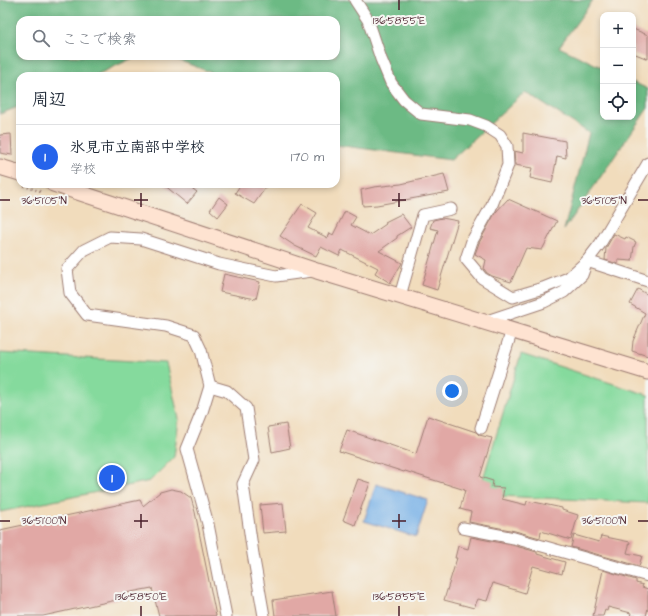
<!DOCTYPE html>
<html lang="ja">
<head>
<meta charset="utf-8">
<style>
	:root { --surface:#fff; --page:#f2f2f3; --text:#1f2937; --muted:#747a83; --line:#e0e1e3; --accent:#2563eb }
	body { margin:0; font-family:"Architects Daughter","Klee One",sans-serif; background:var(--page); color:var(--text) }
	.controls { position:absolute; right:12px; top:12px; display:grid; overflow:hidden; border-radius:8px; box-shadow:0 2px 6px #0003 }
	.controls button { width:36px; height:36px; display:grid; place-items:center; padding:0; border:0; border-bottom:1px solid var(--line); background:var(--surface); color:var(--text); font:20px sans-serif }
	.you { position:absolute; left:452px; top:391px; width:14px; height:14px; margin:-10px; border:3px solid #fff; border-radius:50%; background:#1a73e8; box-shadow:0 0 0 6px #1a73e833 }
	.badge { display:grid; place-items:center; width:26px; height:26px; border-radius:50%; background:var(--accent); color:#fff; font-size:13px; font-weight:700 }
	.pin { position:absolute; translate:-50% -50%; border:2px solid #fff; box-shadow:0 1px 4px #0006 }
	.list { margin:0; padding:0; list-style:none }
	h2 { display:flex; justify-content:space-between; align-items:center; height:52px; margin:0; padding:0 16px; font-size:17px }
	h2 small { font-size:13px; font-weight:400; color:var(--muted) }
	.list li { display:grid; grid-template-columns:26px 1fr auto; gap:12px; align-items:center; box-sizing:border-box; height:64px; padding:0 16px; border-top:1px solid var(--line) }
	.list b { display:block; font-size:15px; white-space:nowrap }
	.list p { margin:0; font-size:13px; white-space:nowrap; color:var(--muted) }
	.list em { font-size:13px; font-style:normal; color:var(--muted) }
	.icon { flex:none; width:22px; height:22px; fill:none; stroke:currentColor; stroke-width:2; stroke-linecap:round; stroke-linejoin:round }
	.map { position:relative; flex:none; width:648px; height:616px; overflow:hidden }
	.search { position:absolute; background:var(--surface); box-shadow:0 2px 6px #0003; left:16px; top:16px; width:324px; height:44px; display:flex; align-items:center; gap:10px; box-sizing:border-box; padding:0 14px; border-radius:12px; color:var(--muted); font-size:15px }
	.panel { position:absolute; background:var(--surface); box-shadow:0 2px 6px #0003; left:16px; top:72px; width:324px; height:116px; border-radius:12px }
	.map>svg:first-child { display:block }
	.green { fill:#85da9d; stroke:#687c64 }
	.forest { fill:#6cba84; stroke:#5b6c58 }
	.water { fill:#75afe6; stroke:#606788 }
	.building { fill:#e1a8a5 }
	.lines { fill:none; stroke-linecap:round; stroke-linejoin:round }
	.street-casing { stroke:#9e7e74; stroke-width:13 }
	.secondary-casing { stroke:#9e7e74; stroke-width:17 }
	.path { stroke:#9e7e74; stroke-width:2.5; stroke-dasharray:1 3; stroke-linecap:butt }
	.street { stroke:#fff; stroke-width:11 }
	.secondary { stroke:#fee3d1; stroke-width:15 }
	.ticks { fill:none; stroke:#4a1f2b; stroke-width:1.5 }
	.ticks-label { font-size:10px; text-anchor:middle; fill:#4a1f2b; stroke:#f6f6f2; stroke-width:4; stroke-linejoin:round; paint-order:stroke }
</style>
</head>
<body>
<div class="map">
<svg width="648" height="616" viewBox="0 0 648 616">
	<rect width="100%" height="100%" fill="#f6f6f2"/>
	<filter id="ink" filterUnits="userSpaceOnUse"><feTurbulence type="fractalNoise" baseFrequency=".025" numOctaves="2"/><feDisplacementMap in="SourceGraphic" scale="8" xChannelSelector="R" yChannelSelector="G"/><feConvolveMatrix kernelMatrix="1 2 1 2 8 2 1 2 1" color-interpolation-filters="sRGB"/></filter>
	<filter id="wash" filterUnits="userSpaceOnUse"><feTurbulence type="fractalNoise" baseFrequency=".012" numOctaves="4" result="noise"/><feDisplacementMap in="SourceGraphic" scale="16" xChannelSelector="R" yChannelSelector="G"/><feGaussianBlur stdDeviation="0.9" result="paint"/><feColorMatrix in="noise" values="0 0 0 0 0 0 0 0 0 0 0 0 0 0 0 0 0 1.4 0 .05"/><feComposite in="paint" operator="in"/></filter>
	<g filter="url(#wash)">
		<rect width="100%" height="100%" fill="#f1dcbc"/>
		<!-- green -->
		<g class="green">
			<path d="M0,353L166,363L179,419L174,457L150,481L0,512Z"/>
			<path d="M521,354L648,395V503L478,495Z"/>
		</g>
		<!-- forest -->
		<path class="forest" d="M0,0H593L559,47L603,68V117H633V82L648,89V108L564,230L589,133L525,92L451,160L336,145V76H220L168,56H336V20H20V56H137L94,76H20V106L0,114Z"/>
		<!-- water -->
		<path class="water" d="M376,484L428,500L416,537L364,521Z"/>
		<g id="blocks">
			<!-- building -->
			<g class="building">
				<path d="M633,29L648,35V59L633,53Z"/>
				<path d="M523,133L565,141L566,158L557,156L552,183L530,178L532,168L515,165L514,151L523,153Z"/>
				<path d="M11,134L12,155L0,153V135Z"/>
				<path d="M444,174L449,192L377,205L363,206L361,190L374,187L401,184Z"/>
				<path d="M163,184H186L197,192L187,204Z"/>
				<path d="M241,184H268L254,204L235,193Z"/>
				<path d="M219,197L228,204L218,217L210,210Z"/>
				<path d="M508,199L557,221L542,250L526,248L511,282L492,276L487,273L484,269L486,260L475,254L479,243L495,213Z"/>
				<path d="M302,204L317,213L308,228L328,238L330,233L333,235L345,211L356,217L351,225L370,235L386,224L385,222L401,214L411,227L397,236V238L379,251L402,263L390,283L375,273L378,268L342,250L339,256L321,247L316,256L295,246L280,236Z"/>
				<path d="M442,218L458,221L437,290L422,285L438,230L430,228L433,220Z"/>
				<path d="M614,234L625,239L626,237L636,242L634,247L632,261L618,260V264L605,260L606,248Z"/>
				<path d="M224,274L260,282L256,299L220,292Z"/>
				<path d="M638,289L648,295V356L632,351L633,341L645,313L630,304Z"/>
				<path d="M428,416L476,432L479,435L492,438L480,477L493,481L492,487L504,488L502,499L526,505L527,501L534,503V502L562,508V510L578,515L571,540L541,531L540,538L515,531L469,522L471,512L460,509L465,490L405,471L404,472L339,451L347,430L416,454Z"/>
				<path d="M286,424L290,448L272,452L268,427Z"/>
				<path d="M358,479L370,483L355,525L343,520Z"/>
				<path d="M171,489L181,491L191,498L195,512L216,616H159L152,588L120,594L121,599L43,616H0V530L140,500L143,506L160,492Z"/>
				<path d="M283,503L286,531L263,533L260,505Z"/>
				<path d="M574,535L599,542L601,536L630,542L627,553L642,556L639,566L571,547Z"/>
				<path d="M471,537L512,545L537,552V554L565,562L562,574L533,566L525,593L493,583L487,601L478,599L474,608L444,600L457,558H455L458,546L468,549Z"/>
				<path d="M603,570L636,580V583L643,585L642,587L648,589V608L646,616H630L631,613L608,607L607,611L605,610L603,616H593Z"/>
				<path d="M332,591L336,616H275L273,600Z"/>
			</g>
		</g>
	</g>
	<g filter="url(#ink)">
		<use href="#blocks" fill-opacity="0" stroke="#9e7e74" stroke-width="1"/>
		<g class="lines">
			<!-- street casing -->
			<g class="street-casing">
				<g id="street">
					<path d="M355,0L368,20L381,59L391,83L404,100L421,114L470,120L486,126L500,135L507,146L508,165L491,207L472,241L466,259L482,278L513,297L543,288L568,278L587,261L600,244L648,163"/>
					<path d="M400,296L423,215L451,209"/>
					<path d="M484,322L544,302L564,292L582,275L587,261L648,281"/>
					<path d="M210,386L227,391L246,408L254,460L243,484L253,554L264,616"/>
					<path d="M481,428L512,330"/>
					<path d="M463,528L514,538L648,576"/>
					<path d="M226,616L208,524L187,449L202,412L210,386L201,350L194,335L166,326L87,315L70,293L67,269L84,250L110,237L141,239L219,264L276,276L312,271"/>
				</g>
			</g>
			<!-- secondary casing -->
			<g class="secondary-casing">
				<g id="secondary">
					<path d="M0,167L20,173"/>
					<path d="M53,184L317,271L648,372"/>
				</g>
			</g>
			<!-- path -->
			<path class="path" d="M24,186L42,192"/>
			<!-- street -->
			<use href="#street" class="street"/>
			<!-- secondary -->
			<use href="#secondary" class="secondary"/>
		</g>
	</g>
	<!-- ticks -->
	<path class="ticks" d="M399,0V10M141,193V207M399,193V207M0,200H10M134,200H148M392,200H406M638,200H648M141,514V528M399,514V528M0,521H10M134,521H148M392,521H406M638,521H648M141,606V616M399,606V616"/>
	<g class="ticks-label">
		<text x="399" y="24">136°58'55"E</text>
		<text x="44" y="204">36°51'05"N</text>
		<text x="604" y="204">36°51'05"N</text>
		<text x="44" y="524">36°51'00"N</text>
		<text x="604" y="524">36°51'00"N</text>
		<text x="141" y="600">136°58'50"E</text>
		<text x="399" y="600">136°58'55"E</text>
	</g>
</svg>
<div class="controls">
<button>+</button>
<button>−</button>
<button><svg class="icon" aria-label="locate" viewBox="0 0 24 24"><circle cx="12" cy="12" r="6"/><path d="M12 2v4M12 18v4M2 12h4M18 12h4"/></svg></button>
</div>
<div class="you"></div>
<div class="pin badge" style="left:112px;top:478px">1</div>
<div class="search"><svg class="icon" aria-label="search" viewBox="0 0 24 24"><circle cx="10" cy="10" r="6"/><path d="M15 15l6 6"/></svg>ここで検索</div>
<section class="panel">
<h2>周辺<small></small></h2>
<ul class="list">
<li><span class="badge">1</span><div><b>氷見市立南部中学校</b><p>学校</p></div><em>170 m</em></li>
</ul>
</section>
</div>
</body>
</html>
